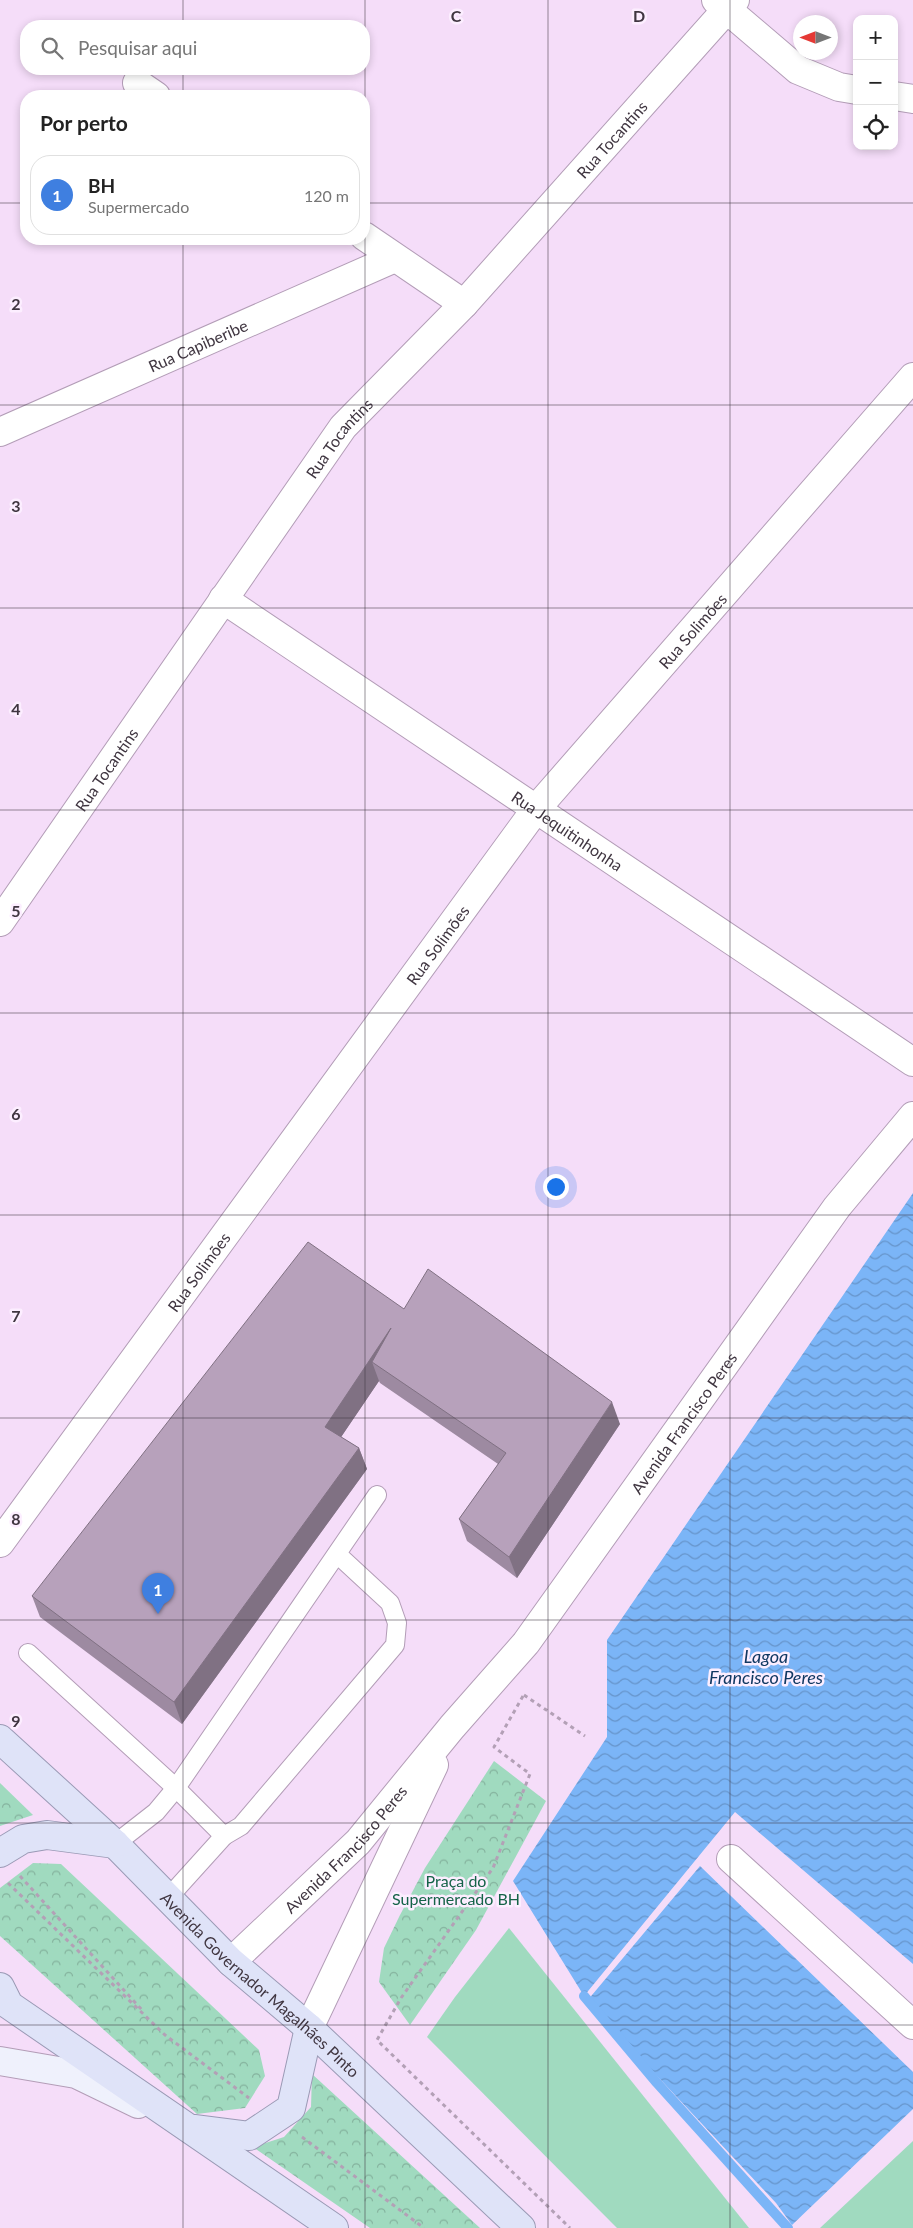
<!DOCTYPE html>
<html lang="pt">
<head>
<meta charset="utf-8">
<style>
	:root { --surface:#fff; --page:#f6f6f6; --text:#222; --muted:#767676; --line:#e0e0e0; --accent:#db2777 }
	body { margin:0; font-family:Lato,sans-serif; background:var(--page); color:var(--text) }
	.controls { position:absolute; right:15px; top:15px; display:grid; overflow:hidden; border-radius:10px; box-shadow:0 2px 8px #0003 }
	.controls button { width:45px; height:45px; display:grid; place-items:center; padding:0; border:0; border-bottom:1px solid var(--line); background:var(--surface); color:var(--text); font:25px sans-serif }
	.compass { position:absolute; left:793px; top:15px; width:45px; height:45px; border-radius:50%; background:var(--surface); box-shadow:0 2px 8px #0003; rotate:270deg }
	.you { position:absolute; left:555px; top:1186px; width:18px; height:18px; margin:-12px; border:4px solid #fff; border-radius:50%; background:#1a73e8; box-shadow:0 0 0 8px #1a73e833 }
	.badge { display:grid; place-items:center; width:32px; height:32px; border-radius:50%; background:var(--accent); color:#fff; font-size:16px; font-weight:700 }
	.pin { position:absolute; translate:-50% -41px; filter:drop-shadow(0 1px 2px #0008) }
	.pin::after { content:''; position:absolute; top:26px; width:18px; height:15px; background:inherit; clip-path:polygon(0 0,100% 0,50% 100%) }
	.list { margin:0; padding:0; list-style:none }
	h2 { display:flex; justify-content:space-between; align-items:center; height:65px; margin:0; padding:0 20px; font-size:21px }
	h2 small { font-size:16px; font-weight:400; color:var(--muted) }
	.list li { display:grid; grid-template-columns:32px 1fr auto; gap:15px; align-items:center; box-sizing:border-box; height:80px; margin:0 10px 10px; padding:0 10px; border:1px solid var(--line); border-radius:20px }
	.list b { display:block; font-size:19px; white-space:nowrap }
	.list p { margin:0; font-size:16px; white-space:nowrap; color:var(--muted) }
	.list em { font-size:16px; font-style:normal; color:var(--muted) }
	.icon { flex:none; width:28px; height:28px; fill:none; stroke:currentColor; stroke-width:2; stroke-linecap:round; stroke-linejoin:round }
	.map { position:relative; flex:none; width:913px; height:2228px; overflow:hidden }
	.search { position:absolute; background:var(--surface); box-shadow:0 2px 8px #0003; left:20px; top:20px; width:350px; height:55px; display:flex; align-items:center; gap:12px; box-sizing:border-box; padding:0 18px; border-radius:20px; color:var(--muted); font-size:19px }
	.panel { position:absolute; background:var(--surface); box-shadow:0 2px 8px #0003; left:20px; top:90px; width:350px; height:155px; border-radius:20px }
	.map>svg:first-child { display:block }
	.grass { fill:#a0dabf }
	.park { fill:url(#park-crowns) }
	.water { fill:url(#water-waves) }
	.lines { fill:none; stroke-linecap:round; stroke-linejoin:round }
	.stream { stroke:#7bb5f7; stroke-width:10 }
	.lane-casing { stroke:#b39db7; stroke-width:20 }
	.street-casing { stroke:#b39db7; stroke-width:30 }
	.secondary-casing { stroke:#b39db7; stroke-width:30 }
	.primary-casing { stroke:#9a9ab5; stroke-width:30 }
	.path { stroke:#b3a0b6; stroke-width:3; stroke-dasharray:4 4; stroke-linecap:butt }
	.lane { stroke:#fff; stroke-width:18 }
	.street { stroke:#fff; stroke-width:28 }
	.secondary { stroke:#eff1fc; stroke-width:28 }
	.primary { stroke:#dfe3f8; stroke-width:28 }
	.wall { fill:#9d8aa1 }
	.shaded-wall { fill:#807183 }
	.building { fill:#b7a1bb; stroke:#807183 }
	.grid { fill:none; stroke:#403641; stroke-width:1; stroke-opacity:0.55 }
	.labels { text-anchor:middle; dominant-baseline:central; stroke-width:5; stroke-linejoin:round; paint-order:stroke }
	.street-label { font-size:16px; fill:#403641; stroke:#fceeff }
	.park-label { font-size:16px; fill:#156348; stroke:#fceeff }
	.water-label { font-size:18px; font-style:italic; fill:#103862; stroke:#fceeff }
	.grid-label { font-size:16px; text-anchor:middle; font-weight:bold; fill:#403641; stroke:#fceeff; stroke-width:5; stroke-linejoin:round; paint-order:stroke }
</style>
</head>
<body>
<div class="map">
<svg width="913" height="2228" viewBox="0 0 913 2228">
	<defs>
		<pattern id="park-crowns" width="20" height="18" patternUnits="userSpaceOnUse" patternTransform="scale(1.25)"><rect width="20" height="18" fill="#a0dabf"/><path d="M2 6a3 3 0 1 1 6 0M12 15a3 3 0 1 1 6 0" fill="none" stroke="#84b29d"/></pattern>
		<pattern id="water-waves" width="16" height="10" patternUnits="userSpaceOnUse" patternTransform="scale(1.25)"><rect width="16" height="10" fill="#7bb5f7"/><path d="M0 5q4-4 8 0t8 0" fill="none" stroke="#6694ca"/></pattern>
	</defs>
	<rect width="100%" height="100%" fill="#f5ddf9"/>
	<!-- grass -->
	<g class="grass">
		<path d="M509,1928L749,2228H617L427,2037L455,1997Z"/>
		<path d="M913,2141V2228H820Z"/>
	</g>
	<!-- park -->
	<g class="park">
		<path d="M494,1761L546,1801L476,1930L410,2025L379,1982L384,1948L400,1915L425,1868Z"/>
		<path d="M0,1783L33,1815L0,1826Z"/>
		<path d="M33,1863L61,1864L259,2050L265,2076L245,2108L197,2114L0,1936V1888Z"/>
		<path d="M312,2074L480,2228H370L253,2147L284,2137L311,2107Z"/>
	</g>
	<!-- water -->
	<g class="water">
		<path d="M913,1193V1964L735,1812L584,1996L513,1881L607,1737V1640Z"/>
		<path d="M700,1866L913,2072V2109L792,2225L776,2203L587,2001Z"/>
	</g>
	<g class="lines">
		<!-- stream -->
		<path class="stream" d="M584,1996L657,2083L788,2228"/>
		<!-- lane casing -->
		<g class="lane-casing">
			<g id="lane">
				<path d="M28,1653L176,1788L224,1836L241,1826L395,1645L397,1623L390,1603L337,1554"/>
				<path d="M115,1844L156,1812L176,1788L377,1495"/>
				<path d="M168,1898L224,1836"/>
			</g>
		</g>
		<!-- street casing -->
		<g class="street-casing">
			<g id="street">
				<path d="M716,0L798,70L839,87L857,90"/>
				<path d="M137,83L156,96"/>
				<path d="M894,96L913,99"/>
				<path d="M364,236L464,304"/>
				<path id="s1" d="M0,432L395,258"/>
				<path id="s2" d="M223,599L913,1062"/>
				<path id="s3" d="M0,922L343,427L464,304L735,0"/>
				<path id="s4" d="M0,1543L536,809L913,377"/>
				<path d="M731,1859L913,2025"/>
				<path id="s5" d="M231,1962L358,1842L452,1727L526,1643L837,1207L913,1116"/>
				<path d="M309,2028L434,1765"/>
			</g>
		</g>
		<!-- secondary casing -->
		<g class="secondary-casing">
			<path id="secondary" d="M0,2061L76,2074L138,2104"/>
		</g>
		<!-- primary casing -->
		<g class="primary-casing">
			<g id="primary">
				<path id="s6" d="M0,1739L115,1844L231,1962L309,2028L521,2228"/>
				<path d="M0,1853L23,1839L47,1835L115,1844"/>
				<path d="M0,1987L9,2005L334,2228"/>
				<path d="M194,2129L249,2136L291,2108L309,2028"/>
			</g>
		</g>
		<!-- path -->
		<g class="path">
			<path d="M524,1695L585,1736"/>
			<path d="M523,1696L494,1747L530,1774L493,1868L401,1998L377,2040L570,2228"/>
			<path d="M20,1876L142,2010"/>
			<path d="M8,1883L165,2035L249,2098"/>
			<path d="M302,2137L424,2228"/>
		</g>
		<!-- lane -->
		<use href="#lane" class="lane"/>
		<!-- street -->
		<use href="#street" class="street"/>
		<!-- secondary -->
		<use href="#secondary" class="secondary"/>
		<!-- primary -->
		<use href="#primary" class="primary"/>
	</g>
	<!-- wall -->
	<path class="wall" d="M404,1309L620,1424L517,1578L467,1541L459,1519L498,1464L380,1383L379,1381L341,1437L359,1448L367,1469L182,1724L40,1617L32,1596Z"/>
	<!-- shaded-wall -->
	<g class="shaded-wall">
		<path d="M391,1328L372,1362L379,1381L333,1449L325,1427Z"/>
		<path d="M612,1402L620,1424L517,1578L509,1557Z"/>
		<path d="M359,1448L367,1469L182,1724L174,1702Z"/>
	</g>
	<!-- building -->
	<path class="building" d="M308,1242L404,1309L428,1269L612,1402L509,1557L459,1519L506,1453L372,1362L391,1328L325,1427L359,1448L174,1702L32,1596Z"/>
	<!-- grid -->
	<path class="grid" d="M183,0V26M365,0V2228M548,0V2228M730,0V2228M183,69V96M0,203H26M364,203H913M183,239V2228M0,405H913M0,608H913M0,810H913M0,1013H913M0,1215H913M0,1418H913M0,1620H913M0,1823H913M0,2025H913"/>
	<g class="labels">
		<!-- street labels -->
		<g class="street-label">
			<text stroke="none"><textPath href="#s3" startOffset="996">Rua Tocantins</textPath></text>
			<text stroke="none"><textPath href="#s1" startOffset="216">Rua Capiberibe</textPath></text>
			<text stroke="none"><textPath href="#s3" startOffset="591">Rua Tocantins</textPath></text>
			<text stroke="none"><textPath href="#s4" startOffset="1146">Rua Solimões</textPath></text>
			<text stroke="none"><textPath href="#s3" startOffset="186">Rua Tocantins</textPath></text>
			<text stroke="none"><textPath href="#s2" startOffset="415">Rua Jequitinhonha</textPath></text>
			<text stroke="none"><textPath href="#s4" startOffset="741">Rua Solimões</textPath></text>
			<text stroke="none"><textPath href="#s4" startOffset="336">Rua Solimões</textPath></text>
			<text stroke="none"><textPath href="#s5" startOffset="706">Avenida Francisco Peres</textPath></text>
			<text stroke="none"><textPath href="#s5" startOffset="161">Avenida Francisco Peres</textPath></text>
			<text stroke="none"><textPath href="#s6" startOffset="358">Avenida Governador Magalhães Pinto</textPath></text>
		</g>
		<!-- park labels -->
		<g class="park-label">
			<text x="456" y="1880">Praça do<tspan x="456" dy="18">Supermercado BH</tspan></text>
		</g>
		<!-- water labels -->
		<g class="water-label">
			<text x="766" y="1656">Lagoa<tspan x="766" dy="21">Francisco Peres</tspan></text>
		</g>
	</g>
	<g class="grid-label">
		<text x="456" y="22">C</text>
		<text x="639" y="22">D</text>
		<text x="16" y="310">2</text>
		<text x="16" y="512">3</text>
		<text x="16" y="715">4</text>
		<text x="16" y="917">5</text>
		<text x="16" y="1120">6</text>
		<text x="16" y="1322">7</text>
		<text x="16" y="1525">8</text>
		<text x="16" y="1727">9</text>
	</g>
</svg>
<div class="controls">
<button>+</button>
<button>−</button>
<button><svg class="icon" aria-label="locate" viewBox="0 0 24 24"><circle cx="12" cy="12" r="6"/><path d="M12 2v4M12 18v4M2 12h4M18 12h4"/></svg></button>
</div>
<svg class="compass" viewBox="-18 -18 36 36"><path d="M0-13l5 13h-10z" fill="#e53935"/><path d="M0 13l5-13h-10z" fill="#767676"/></svg>
<div class="you"></div>
<div class="pin badge" style="left:158px;top:1614px;background:#3f7fe0">1</div>
<div class="search"><svg class="icon" aria-label="search" viewBox="0 0 24 24"><circle cx="10" cy="10" r="6"/><path d="M15 15l6 6"/></svg>Pesquisar aqui</div>
<section class="panel">
<h2>Por perto<small></small></h2>
<ul class="list">
<li><span class="badge" style="background:#3f7fe0">1</span><div><b>BH</b><p>Supermercado</p></div><em>120 m</em></li>
</ul>
</section>
</div>
</body>
</html>
